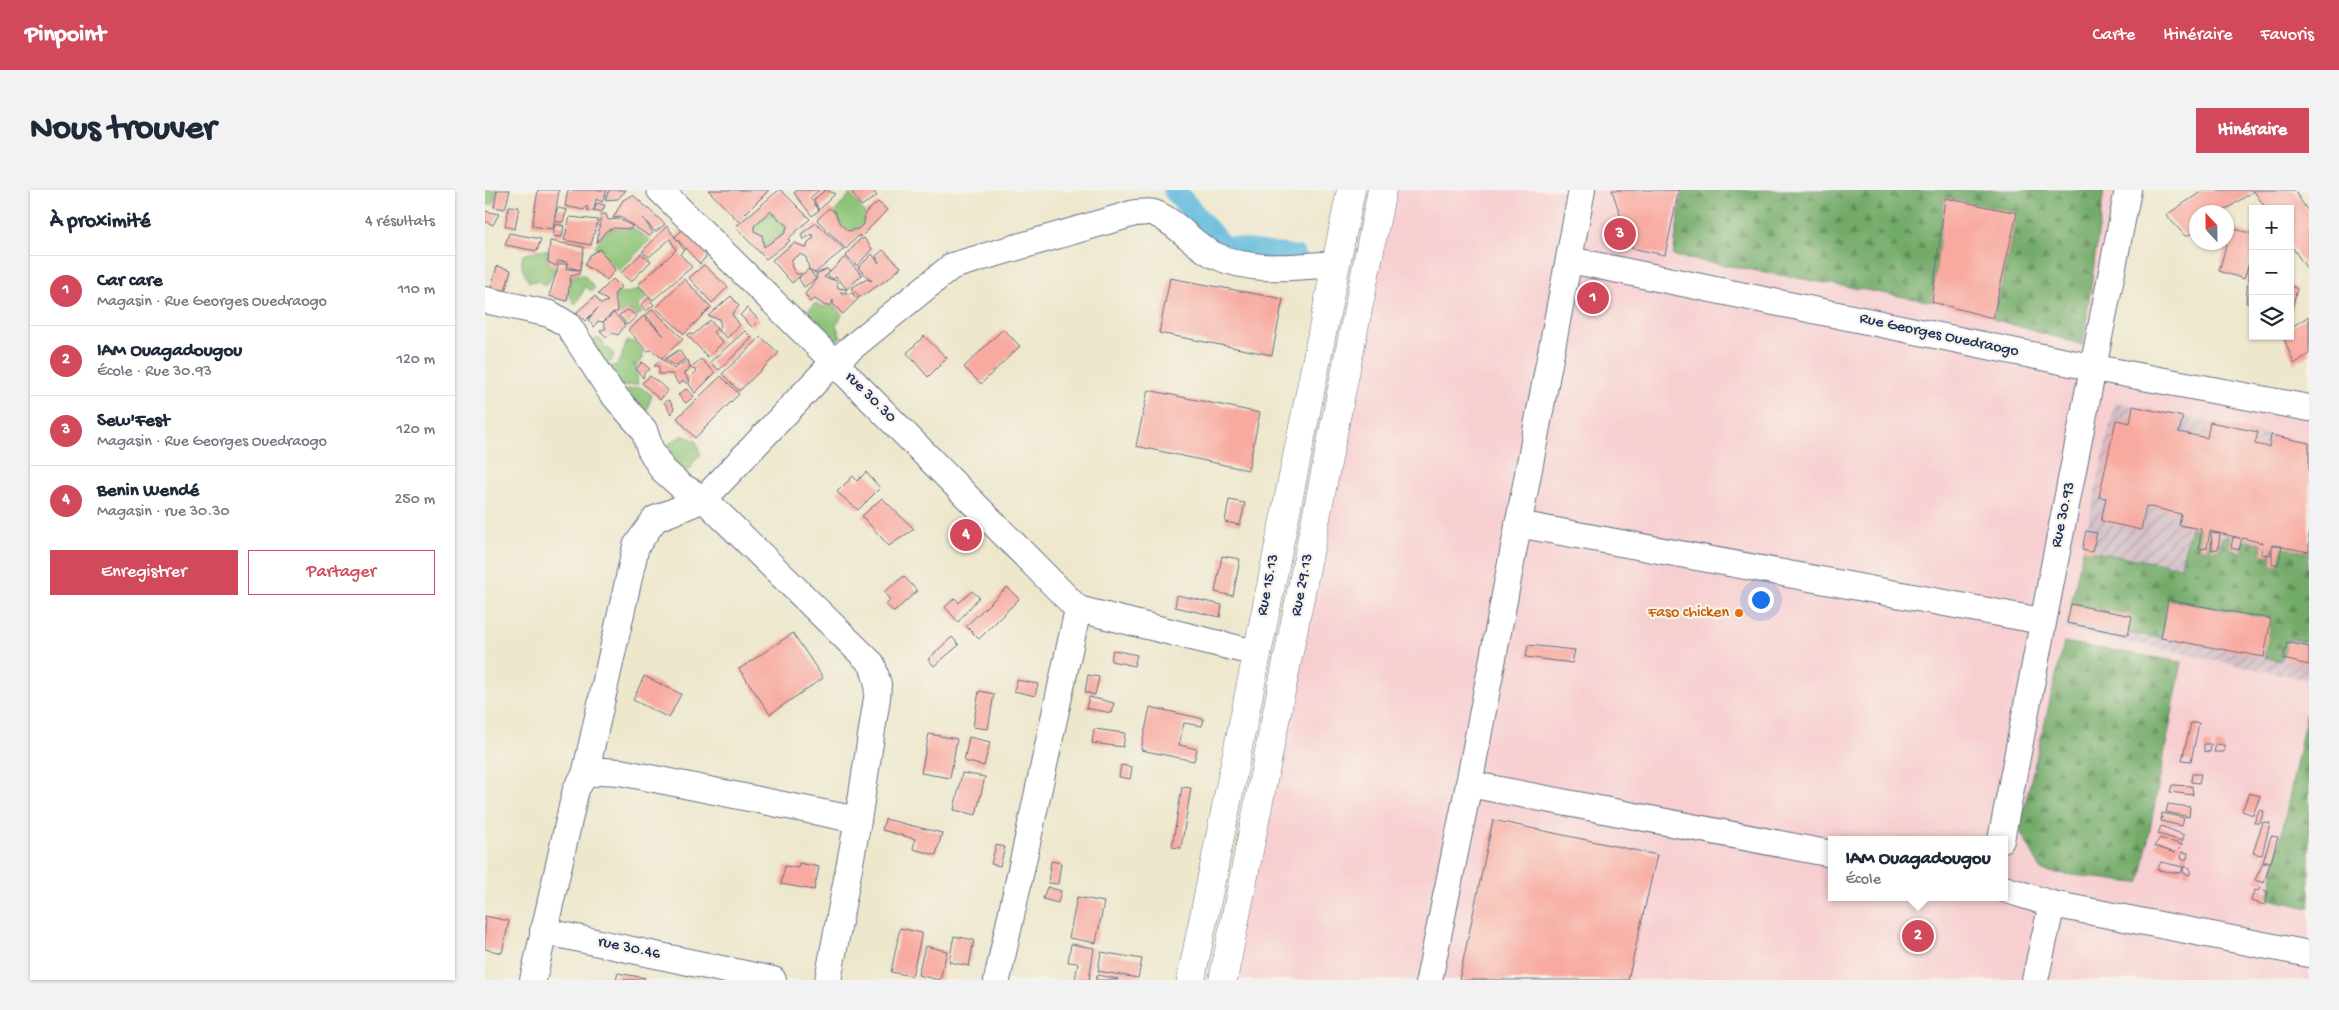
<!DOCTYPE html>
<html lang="fr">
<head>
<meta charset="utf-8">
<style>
	:root { --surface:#fff; --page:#f2f2f3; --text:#1f2937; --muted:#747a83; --line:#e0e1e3; --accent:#d1495b }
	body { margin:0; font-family:"Gochi Hand",sans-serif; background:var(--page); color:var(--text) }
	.controls { position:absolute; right:15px; top:15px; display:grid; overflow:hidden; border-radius:0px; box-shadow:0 1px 4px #0004 }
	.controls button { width:45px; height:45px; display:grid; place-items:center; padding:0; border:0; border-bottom:1px solid var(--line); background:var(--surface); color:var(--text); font:25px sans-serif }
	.compass { position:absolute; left:1704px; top:15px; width:45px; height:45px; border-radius:50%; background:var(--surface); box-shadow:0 1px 4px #0004; rotate:338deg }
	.you { position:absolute; left:1275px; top:409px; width:18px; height:18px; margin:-12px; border:4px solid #fff; border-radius:50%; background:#1a73e8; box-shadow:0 0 0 8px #1a73e833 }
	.badge { display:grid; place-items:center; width:32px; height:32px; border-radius:50%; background:var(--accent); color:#fff; font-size:16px; font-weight:700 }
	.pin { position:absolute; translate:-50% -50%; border:2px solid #fff; box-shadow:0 1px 5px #0006 }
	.popup { position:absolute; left:1343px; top:646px; width:180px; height:65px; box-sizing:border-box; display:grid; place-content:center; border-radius:0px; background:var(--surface); filter:drop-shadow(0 1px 4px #0005); font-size:16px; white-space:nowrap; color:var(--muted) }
	.popup b { font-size:19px; color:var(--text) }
	.popup::after { content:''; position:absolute; left:50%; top:100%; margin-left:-10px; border:10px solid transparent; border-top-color:var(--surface) }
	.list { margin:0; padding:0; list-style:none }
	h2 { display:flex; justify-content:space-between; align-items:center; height:65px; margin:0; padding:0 20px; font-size:21px }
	h2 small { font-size:16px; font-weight:400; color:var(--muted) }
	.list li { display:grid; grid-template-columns:32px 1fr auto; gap:15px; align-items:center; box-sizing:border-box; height:70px; padding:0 20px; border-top:1px solid var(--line) }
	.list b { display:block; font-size:19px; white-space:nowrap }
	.list p { margin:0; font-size:16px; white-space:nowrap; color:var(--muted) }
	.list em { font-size:16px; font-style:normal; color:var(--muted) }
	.actions { display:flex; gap:10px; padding:15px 20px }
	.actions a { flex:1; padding:11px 0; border:1px solid var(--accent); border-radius:0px; text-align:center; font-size:18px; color:var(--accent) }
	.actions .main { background:var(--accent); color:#fff }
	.icon { flex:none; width:28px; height:28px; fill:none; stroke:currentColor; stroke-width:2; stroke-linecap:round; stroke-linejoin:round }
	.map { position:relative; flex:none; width:1824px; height:790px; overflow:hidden; border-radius:0px }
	header { display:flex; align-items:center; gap:30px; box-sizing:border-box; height:70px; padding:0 25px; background:var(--accent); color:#fff }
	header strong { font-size:24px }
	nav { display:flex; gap:28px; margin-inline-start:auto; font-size:18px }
	.intro { display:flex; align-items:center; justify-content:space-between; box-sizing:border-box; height:120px; padding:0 30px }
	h1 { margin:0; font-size:35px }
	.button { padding:12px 22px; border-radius:0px; background:var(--accent); color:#fff; font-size:18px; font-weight:700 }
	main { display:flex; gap:30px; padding:0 30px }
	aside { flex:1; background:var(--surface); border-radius:0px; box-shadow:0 1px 4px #0004 }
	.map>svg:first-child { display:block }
	.built { fill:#f7cfd1; fill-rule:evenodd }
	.industrial { fill:url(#industrial-furrows) }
	.green { fill:#8dc477; stroke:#547a6a }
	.forest { fill:url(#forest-firs); stroke:#466c63 }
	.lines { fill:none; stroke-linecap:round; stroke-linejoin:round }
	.canal { stroke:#60badd; stroke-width:22 }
	.building { fill:#f8aaa1; fill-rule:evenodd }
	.minor-casing { stroke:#646f84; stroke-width:28 }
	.major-casing { stroke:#646f84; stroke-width:29 }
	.minor { stroke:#fff; stroke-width:26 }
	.major { stroke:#fff; stroke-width:28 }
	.food-dot { fill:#e8710a; stroke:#f7f3e8; stroke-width:2 }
	.labels { text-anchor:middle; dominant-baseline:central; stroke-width:4.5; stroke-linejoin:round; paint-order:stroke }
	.street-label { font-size:16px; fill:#1b2f5e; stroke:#f7f3e8 }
	.food-label { font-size:16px; fill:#c56008; stroke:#f7f3e8; text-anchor:end }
</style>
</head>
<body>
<header>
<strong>Pinpoint</strong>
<nav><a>Carte</a><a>Itinéraire</a><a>Favoris</a></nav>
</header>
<div class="intro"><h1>Nous trouver</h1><a class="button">Itinéraire</a></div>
<main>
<aside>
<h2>À proximité<small>4 résultats</small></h2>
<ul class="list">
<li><span class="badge">1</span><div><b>Car care</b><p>Magasin · Rue Georges Ouedraogo</p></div><em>110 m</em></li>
<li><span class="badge">2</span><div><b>IAM Ouagadougou</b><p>École · Rue 30.93</p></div><em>120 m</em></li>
<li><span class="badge">3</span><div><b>Sew'Fest</b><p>Magasin · Rue Georges Ouedraogo</p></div><em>120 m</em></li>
<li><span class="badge">4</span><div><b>Benin Wendé</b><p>Magasin · rue 30.30</p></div><em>250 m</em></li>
</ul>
<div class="actions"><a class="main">Enregistrer</a><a>Partager</a></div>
</aside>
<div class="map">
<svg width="1824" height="790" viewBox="0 0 1824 790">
	<defs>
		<pattern id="industrial-furrows" width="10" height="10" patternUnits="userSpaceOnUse" patternTransform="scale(1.25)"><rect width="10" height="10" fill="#d2bdc6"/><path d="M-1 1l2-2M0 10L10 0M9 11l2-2" fill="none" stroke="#aa9aa4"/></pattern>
		<pattern id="forest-firs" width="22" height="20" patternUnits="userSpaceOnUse" patternTransform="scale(1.25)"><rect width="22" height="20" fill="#72aa68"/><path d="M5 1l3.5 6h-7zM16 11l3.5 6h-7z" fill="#5d8b59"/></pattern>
	</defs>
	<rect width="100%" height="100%" fill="#f7f3e8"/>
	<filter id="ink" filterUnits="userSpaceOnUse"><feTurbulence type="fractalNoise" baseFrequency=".02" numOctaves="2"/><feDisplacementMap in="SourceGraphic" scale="10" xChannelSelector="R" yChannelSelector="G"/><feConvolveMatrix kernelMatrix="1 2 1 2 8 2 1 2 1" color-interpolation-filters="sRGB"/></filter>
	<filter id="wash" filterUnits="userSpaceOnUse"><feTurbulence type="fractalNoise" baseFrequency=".0096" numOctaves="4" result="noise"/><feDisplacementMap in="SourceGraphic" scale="20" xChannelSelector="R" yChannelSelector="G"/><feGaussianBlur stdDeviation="1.12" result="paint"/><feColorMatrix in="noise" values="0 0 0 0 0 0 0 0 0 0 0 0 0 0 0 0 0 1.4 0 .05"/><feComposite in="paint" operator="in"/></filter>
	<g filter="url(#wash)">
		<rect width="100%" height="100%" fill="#ede7cc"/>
		<!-- built -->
		<path class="built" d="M897,0H1645L1610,178L1824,218V790H736ZM1347,650H1519V707H1347Z"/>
		<!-- industrial -->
		<path class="industrial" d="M1630,212L1824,253V490L1580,439Z"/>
		<!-- green -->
		<g class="green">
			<path d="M0,0H12L8,14L0,15Z"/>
			<path d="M365,4L380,23L379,33L373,39L363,41L355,34L350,22Z"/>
			<path d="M285,21L302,36L300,43L279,57L277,45L269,41V36Z"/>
			<path d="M129,38L149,39L165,50L134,81L110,56L121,41Z"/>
			<path d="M58,60L63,61V74L72,78L62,94L59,95L53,91L44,92C38,83 35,75 38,65Z"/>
			<path d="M94,84L100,86L110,98L107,101L98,96L99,100L90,115L80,98L86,86Z"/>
			<path d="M154,99L162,107L153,116L158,122L153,126L143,120L134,125L130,107L132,102L143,103Z"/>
			<path d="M330,113L338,117L349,116L357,125L351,135L356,147L350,150L342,147L336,152L319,128L324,125L321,122Z"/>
			<path d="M111,148L118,151L120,159L123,158L129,164L126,172L115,176L107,154Z"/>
			<path d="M142,151L151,152L157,160L158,169L152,175L147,174L151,176L153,194L134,197L121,178L132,175L135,169L140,171L136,167Z"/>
			<path d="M155,197L167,205L162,220L156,221L140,200Z"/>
			<path d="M197,245L211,251L216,266L208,272L206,279L191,285L179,258Z"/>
		</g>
		<!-- forest -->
		<g class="forest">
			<path d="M1197,0H1619L1598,155L1508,129L1532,23L1460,8L1447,112L1188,66Z"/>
			<path d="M1706,337L1716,339L1714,359L1722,358L1724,345L1728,361L1734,358L1736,348L1745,346L1746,359L1755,364L1759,351L1778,353L1776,363L1785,365L1787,355V375H1793L1797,356L1824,362L1821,378L1824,379V453L1805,449L1795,471L1779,467L1784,429L1684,410L1676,448L1643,443L1646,426L1586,414L1598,360L1697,377L1696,374Z"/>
			<path d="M1579,452L1697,472L1655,692L1650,693L1557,681L1534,639Z"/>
			<path d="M1824,512V718L1783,709Z"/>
		</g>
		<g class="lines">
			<!-- canal -->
			<path class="canal" d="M689,0L737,56L811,67"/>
		</g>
		<g id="blocks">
			<!-- building -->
			<g class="building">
				<path d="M12,0H25L20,19L9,17Z"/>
				<path d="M53,0H74L68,39L47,36Z"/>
				<path d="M83,0H122L117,12L111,9L109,20L103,21L102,16L99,20L80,16Z"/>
				<path d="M124,0H141L133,9L120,10Z"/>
				<path d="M223,0H284L253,31Z"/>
				<path d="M294,0H296L325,29L303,49L305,51L281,69L250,37ZM285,21L302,36L300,43L279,57L277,45L269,41V36Z"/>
				<path d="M313,0H334L325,8L334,20L327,26L309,3Z"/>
				<path d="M340,0L350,4L334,20L329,10Z"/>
				<path d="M371,0H387L392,6L376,16L367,3Z"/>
				<path d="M1127,0H1194L1180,65L1146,58Z"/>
				<path d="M1719,0H1809L1824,23V82L1805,54V19H1781L1769,1L1737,22H1712V40L1701,47L1681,25Z"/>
				<path d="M148,5L180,34L170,42L158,28L168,43L164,46L135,27L128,28L138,10Z"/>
				<path d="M1460,8L1532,23L1508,128L1447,112Z"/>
				<path d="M393,12L402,20L376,47L374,45L361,59L332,30L344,18L350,22L355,34L363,41L373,39L379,33L380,23Z"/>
				<path d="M112,13L120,15L117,22L109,20Z"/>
				<path d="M24,16L34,17L30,39L20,36Z"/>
				<path d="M73,18L82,20L78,32H71L70,25Z"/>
				<path d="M0,21L14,24L8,35L0,31Z"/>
				<path d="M116,24H121L123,30L134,29L147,36L146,39L129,38L121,41L112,53Z"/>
				<path d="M85,27L113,30L106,55L79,50Z"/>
				<path d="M331,33L359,59L330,83L324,79L331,89L319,97L314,89L316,85L307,93L287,70L309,53L322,58L323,52L329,48L327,44L318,50L316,44ZM315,64L321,67L324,79L318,84H311L307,78L306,70Z"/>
				<path d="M70,34L79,36L77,47L68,46Z"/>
				<path d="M182,36L199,60L195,64L207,77L168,110L153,95L191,60L185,49L164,67L157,62Z"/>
				<path d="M199,38L225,62L215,74L190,47Z"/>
				<path d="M1746,38L1768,44V61L1759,89L1734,81Z"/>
				<path d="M24,43L56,49L52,61L20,55Z"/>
				<path d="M379,48L387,59L372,76L361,66L374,50Z"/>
				<path d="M65,51L99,57L95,80L83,77L82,72L73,71L71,76L63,72Z"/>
				<path d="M115,59L130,80L122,90L100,75L105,65Z"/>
				<path d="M398,60L416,77L403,89L375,107L366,98L382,89L387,91L373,78L387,64L394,73L391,66Z"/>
				<path d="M156,64L166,71L146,92L136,83Z"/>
				<path d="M360,67L377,85L362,99L351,87L348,89L342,85Z"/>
				<path d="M74,74H82L81,79L95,80L94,84L86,86L82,111L64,106Z"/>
				<path d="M1764,74L1768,76V115L1761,113Z"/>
				<path d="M219,75L243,97L227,113L204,88Z"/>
				<path d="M12,76L26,80L19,105L5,101Z"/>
				<path d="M342,79L345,82L339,87L352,91L353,98L361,99V103L355,102L357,105L368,103L369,106L374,108L358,124L348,114V110L346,115L340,116L330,109L325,112L320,104L332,88L331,84Z"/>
				<path d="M685,88L798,109L787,165L674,143Z"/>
				<path d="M128,89L136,97L129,104L133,122H128L118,132L113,131L109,137L103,130L113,118L100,131L91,123L110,106L116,114L123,111L113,104Z"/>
				<path d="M199,89L226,117L199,144L171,118Z"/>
				<path d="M1805,95L1812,99L1806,122H1805Z"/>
				<path d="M246,106L254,116L247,124L255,135L242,148L233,140L236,136L234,129L223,126Z"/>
				<path d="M164,108L169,115L161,121L156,115Z"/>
				<path d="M262,118L274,130L267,137L255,125Z"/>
				<path d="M168,119L198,149L177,168L167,160L162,161L143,140L159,126L179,146L161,125Z"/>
				<path d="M143,120L152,126L142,135L134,125Z"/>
				<path d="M129,123L140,135L133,145L128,143L122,147L115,141L121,138L118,132Z"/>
				<path d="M1824,126V164L1809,174L1798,146H1805V138Z"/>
				<path d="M225,130L232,139L228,142L238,152L223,167L202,145L205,143L208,145Z"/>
				<path d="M518,139L535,156L496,194L479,177Z"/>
				<path d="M260,141L267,148L234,180L225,172Z"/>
				<path d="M439,146L462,168L443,187L422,163Z"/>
				<path d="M276,147L294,163L254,201L237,184Z"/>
				<path d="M194,160L200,169L190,176L180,169Z"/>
				<path d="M177,169L189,179L203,170L205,178L199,184L202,186V194L198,191L194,195L187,184H174V176H169Z"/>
				<path d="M216,169L230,183L210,203L204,194L205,187L212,181L205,178Z"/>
				<path d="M157,172L165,179L159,183L158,188L151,179Z"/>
				<path d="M165,186L183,200L175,210L157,193Z"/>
				<path d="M236,186L254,204L210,248L192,228Z"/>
				<path d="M201,199L209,206L201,213L193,205Z"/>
				<path d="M663,200L775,223L763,280L651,256Z"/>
				<path d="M184,210L189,218L186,224L179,212Z"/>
				<path d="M1648,216L1698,227L1694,242L1722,248L1725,232L1773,242L1770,254L1784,257L1786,245L1824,253V362L1787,355L1785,365L1776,364L1778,353L1757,348L1754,360L1746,358L1748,347L1755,348L1725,341L1722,358L1714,359L1716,339L1694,335L1696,324L1661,316L1656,340L1616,331L1621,308L1614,307L1631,230L1645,233Z"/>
				<path d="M381,282L395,298L373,320L352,302L368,286L372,291Z"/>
				<path d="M397,308L429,339L404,356L377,326Z"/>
				<path d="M744,310L760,313L755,335L740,332Z"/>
				<path d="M479,331L496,347L482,361L465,345Z"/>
				<path d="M1601,341L1612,343L1607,362L1597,360Z"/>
				<path d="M1726,343L1735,344L1733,359L1727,360Z"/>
				<path d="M1787,356H1797L1793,375H1787Z"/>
				<path d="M737,366L755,369L748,406L730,402Z"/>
				<path d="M419,386L432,401L409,422L401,415L405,410L399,402Z"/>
				<path d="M522,397L534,409L494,449L481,436Z"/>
				<path d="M487,401L494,407L473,432L460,417L470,408L474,413Z"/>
				<path d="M692,405L737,415L735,427L690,417Z"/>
				<path d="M1683,410L1786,429L1779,467L1676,448Z"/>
				<path d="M1586,414L1647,426L1643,445L1582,433Z"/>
				<path d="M308,443L338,488L285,524L254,479Z"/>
				<path d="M467,447L474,455L449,476L443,469Z"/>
				<path d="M1802,452L1824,457V475L1798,469Z"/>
				<path d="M1043,455L1090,460L1087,473L1041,467Z"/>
				<path d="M628,460L652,465L649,476L626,471Z"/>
				<path d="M603,485L614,487L610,505L600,502Z"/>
				<path d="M159,486L196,504L184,528L148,510Z"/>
				<path d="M532,490L553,494L550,506L529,501Z"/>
				<path d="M494,501L509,504L503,539L488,537Z"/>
				<path d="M604,507L629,513L626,523L601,518Z"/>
				<path d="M665,517L719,529L717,536L699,533L694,555L712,559L709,571L656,560Z"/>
				<path d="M1706,533H1714L1706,571L1697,570Z"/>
				<path d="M609,539L640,543L638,557L607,553Z"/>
				<path d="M444,544L472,549L465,588L436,583Z"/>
				<path d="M484,547L505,552L499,576L479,571Z"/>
				<path d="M1719,554H1726L1725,562L1719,561Z"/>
				<path d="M1731,554L1739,555V562H1729Z"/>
				<path d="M636,575L647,577L645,589L634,587Z"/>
				<path d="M477,583L500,587L491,625L469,620Z"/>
				<path d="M1707,584H1716L1714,593L1706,592Z"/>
				<path d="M1687,595L1707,596L1708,605L1685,602Z"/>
				<path d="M697,597L706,598L696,658L687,657Z"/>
				<path d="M1764,603L1775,606L1768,625L1757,621Z"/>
				<path d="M1683,614L1705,617L1704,627L1681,622Z"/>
				<path d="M1774,620L1779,621L1775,633H1769Z"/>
				<path d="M1677,623L1699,628L1697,636L1676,631Z"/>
				<path d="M400,629L457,643L451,665L428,659L430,649L397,640Z"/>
				<path d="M1008,630L1172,665L1143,790H974Z"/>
				<path d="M1778,632L1785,633L1777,665L1768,663Z"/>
				<path d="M1676,636L1699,645L1698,649L1697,651L1673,644Z"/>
				<path d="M1786,646L1793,647L1786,672H1778Z"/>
				<path d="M1675,648L1698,655L1690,663L1669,656Z"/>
				<path d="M511,655L520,657L515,676L506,674Z"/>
				<path d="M1697,662L1703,663L1702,669H1696Z"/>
				<path d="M566,671L576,673L573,694L563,693Z"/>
				<path d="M1676,672L1698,677L1696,683L1672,680Z"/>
				<path d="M314,673L334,677L329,700L296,694L300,676L313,678Z"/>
				<path d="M1778,673H1785L1779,693L1770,690Z"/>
				<path d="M1699,676L1705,678V685L1698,683Z"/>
				<path d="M562,697L576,701L573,713L558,709Z"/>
				<path d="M1775,698L1783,702L1780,715L1766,711L1769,700L1773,701Z"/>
				<path d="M592,707L619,712L611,753L584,748Z"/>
				<path d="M0,726L24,731L17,763L0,759Z"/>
				<path d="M415,738L437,743L427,786L406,782Z"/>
				<path d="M469,746L489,750L484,776L464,772Z"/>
				<path d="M586,754L609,758L604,790H590L593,773L583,772Z"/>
				<path d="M440,756L462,761L455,790L433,785Z"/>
				<path d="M616,762L657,769L653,788L613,781Z"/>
				<path d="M133,783L160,788L159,790H131Z"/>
				<path d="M612,785L633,789V790H611Z"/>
			</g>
		</g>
	</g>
	<g filter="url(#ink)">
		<use href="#blocks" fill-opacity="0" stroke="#646f84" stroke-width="1"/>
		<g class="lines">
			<!-- minor casing -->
			<g class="minor-casing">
				<g id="minor">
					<path d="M175,0L349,172L593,419"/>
					<path d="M1085,70L1610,178L1824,218"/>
					<path d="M0,110L65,124L83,135L126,202L159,240L165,259L177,279L196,296L219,309L387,474L393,494L392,508L373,630L343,790"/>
					<path d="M1033,334L1557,431"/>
					<path d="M593,419L771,463"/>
					<path d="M100,585L118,581L135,582L373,630"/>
					<path d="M984,594L1347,664"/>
					<path d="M1516,650C1557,433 1601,217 1643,0"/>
					<path d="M1519,699L1567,714L1824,764"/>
					<path d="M58,741L288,790"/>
					<path d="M48,790L91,599L100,585L151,356L170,329L219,309L349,172L467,76L650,23C656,23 664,21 669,23C692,32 707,54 729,65C766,83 809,77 850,74"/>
					<path d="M512,790L593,419"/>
					<path d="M944,790L984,594L1097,0"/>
					<path d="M1550,790L1567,714"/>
				</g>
			</g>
			<!-- major casing -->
			<g class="major-casing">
				<g id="major">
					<path d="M706,790L866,0"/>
					<path d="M738,790L897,0"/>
				</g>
			</g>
			<!-- minor -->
			<use href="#minor" class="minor"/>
			<!-- major -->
			<use href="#major" class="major"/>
		</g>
	</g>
	<!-- markers -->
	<circle class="food-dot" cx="1254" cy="423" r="5"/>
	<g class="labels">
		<!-- street labels -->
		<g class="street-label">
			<text transform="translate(1454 146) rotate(12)">Rue Georges Ouedraogo</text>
			<text transform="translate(385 208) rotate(45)">rue 30.30</text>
			<text transform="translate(1579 325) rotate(-78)">Rue 30.93</text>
			<text transform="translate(784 395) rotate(-79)">Rue 15.13</text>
			<text transform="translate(818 395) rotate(-79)">Rue 29.13</text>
			<text transform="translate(144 759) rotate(12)">rue 30.46</text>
		</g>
		<!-- food labels -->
		<g class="food-label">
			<text x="1244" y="423">Faso chicken</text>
		</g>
	</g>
</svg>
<div class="controls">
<button>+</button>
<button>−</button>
<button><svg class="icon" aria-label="layers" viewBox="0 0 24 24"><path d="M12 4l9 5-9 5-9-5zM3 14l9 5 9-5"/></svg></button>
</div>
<svg class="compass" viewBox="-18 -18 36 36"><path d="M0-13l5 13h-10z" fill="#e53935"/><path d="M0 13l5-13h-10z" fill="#747a83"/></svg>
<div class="you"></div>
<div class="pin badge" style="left:1108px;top:108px">1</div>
<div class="pin badge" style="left:1433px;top:746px">2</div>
<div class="popup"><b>IAM Ouagadougou</b>École</div>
<div class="pin badge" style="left:1135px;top:44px">3</div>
<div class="pin badge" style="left:481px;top:345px">4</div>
</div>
</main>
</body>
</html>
